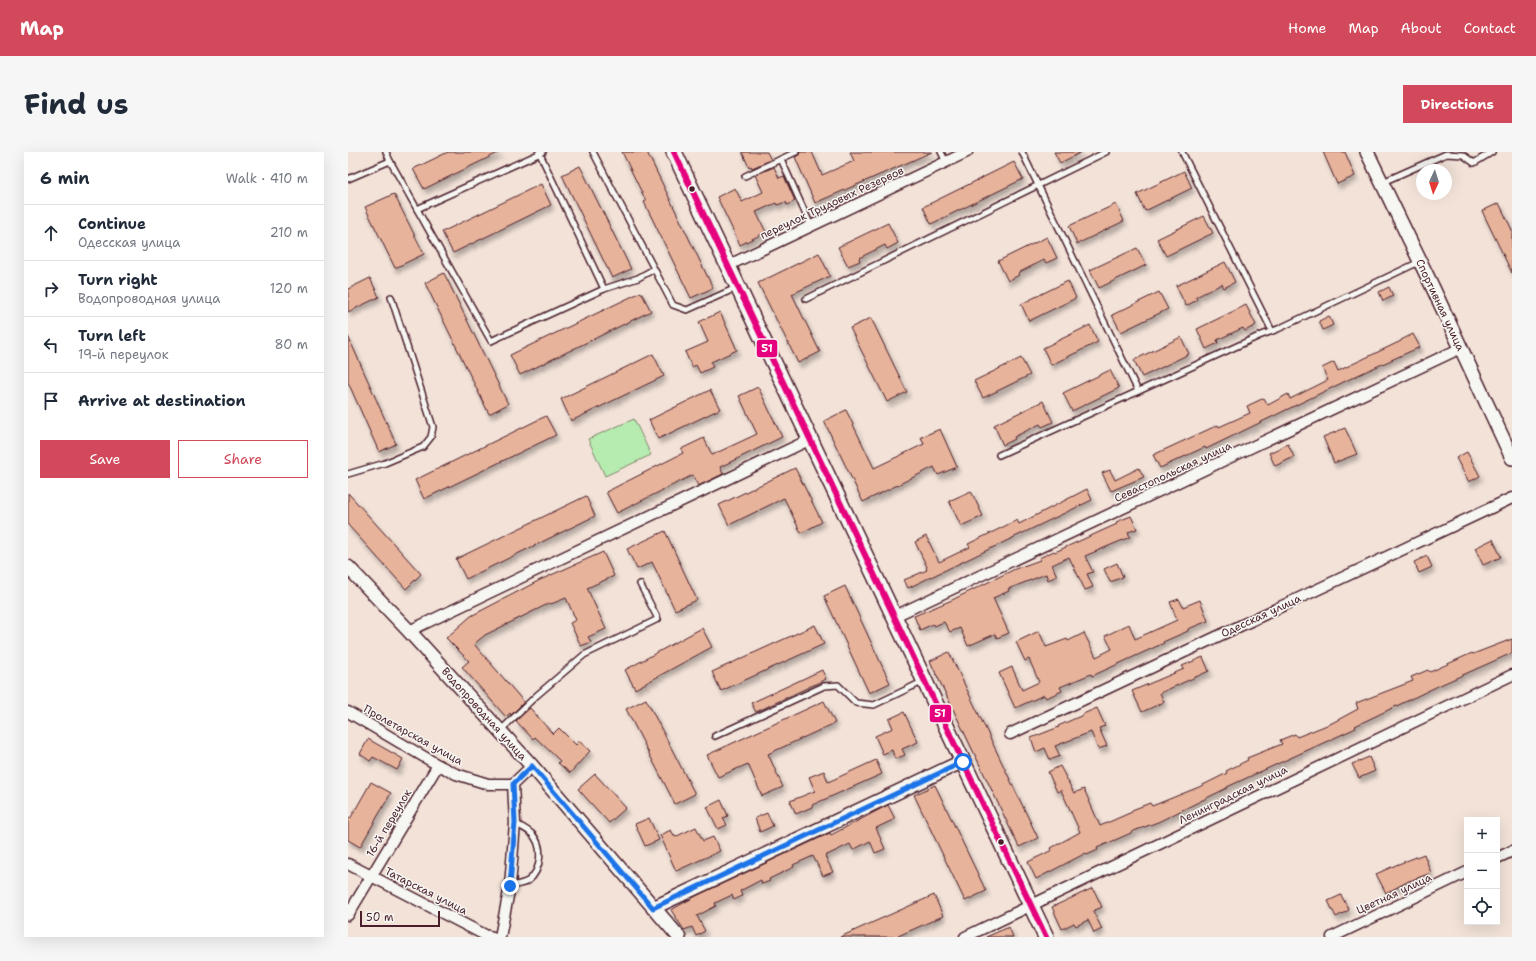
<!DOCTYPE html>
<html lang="en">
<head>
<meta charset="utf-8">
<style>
	:root { --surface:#fff; --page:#f6f6f7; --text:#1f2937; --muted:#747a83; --line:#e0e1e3; --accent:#d1495b }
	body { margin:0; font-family:"Shantell Sans",sans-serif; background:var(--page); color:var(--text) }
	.controls { position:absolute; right:12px; bottom:12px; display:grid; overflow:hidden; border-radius:0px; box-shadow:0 4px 16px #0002 }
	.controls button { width:36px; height:36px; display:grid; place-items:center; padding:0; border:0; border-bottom:1px solid var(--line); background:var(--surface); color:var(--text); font:20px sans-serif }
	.compass { position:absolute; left:1068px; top:12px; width:36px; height:36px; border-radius:50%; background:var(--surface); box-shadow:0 4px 16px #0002; rotate:184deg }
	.scale { position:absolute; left:12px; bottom:10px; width:80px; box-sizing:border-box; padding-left:4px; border:2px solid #4a1f2b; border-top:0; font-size:11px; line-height:14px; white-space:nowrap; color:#4a1f2b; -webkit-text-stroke:3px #f6f6f2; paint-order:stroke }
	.stop { position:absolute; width:12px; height:12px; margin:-9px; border:3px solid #1a73e8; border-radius:50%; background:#fff }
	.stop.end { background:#1a73e8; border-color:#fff; box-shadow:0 1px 4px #0008 }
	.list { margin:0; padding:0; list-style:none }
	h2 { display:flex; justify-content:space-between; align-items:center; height:52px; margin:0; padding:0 16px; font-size:17px }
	h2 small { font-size:13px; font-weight:400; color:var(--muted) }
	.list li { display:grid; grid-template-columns:26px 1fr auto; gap:12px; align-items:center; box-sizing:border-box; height:56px; padding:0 16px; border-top:1px solid var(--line) }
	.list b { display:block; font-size:15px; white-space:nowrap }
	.list p { margin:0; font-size:13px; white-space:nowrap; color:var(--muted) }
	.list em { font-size:13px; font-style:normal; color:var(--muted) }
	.actions { display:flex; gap:8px; padding:12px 16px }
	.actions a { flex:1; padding:9px 0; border:1px solid var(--accent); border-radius:0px; text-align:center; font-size:14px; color:var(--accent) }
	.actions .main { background:var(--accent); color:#fff }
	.icon { flex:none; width:22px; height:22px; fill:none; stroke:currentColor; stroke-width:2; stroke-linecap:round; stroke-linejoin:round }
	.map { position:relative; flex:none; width:1164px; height:785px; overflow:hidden; border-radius:0px }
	header { display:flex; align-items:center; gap:24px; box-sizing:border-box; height:56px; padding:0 20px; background:var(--accent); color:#fff }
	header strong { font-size:19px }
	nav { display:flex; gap:22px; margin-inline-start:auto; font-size:14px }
	.intro { display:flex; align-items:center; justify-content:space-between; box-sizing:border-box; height:96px; padding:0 24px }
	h1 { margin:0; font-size:28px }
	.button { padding:10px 18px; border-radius:0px; background:var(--accent); color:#fff; font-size:14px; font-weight:700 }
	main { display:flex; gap:24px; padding:0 24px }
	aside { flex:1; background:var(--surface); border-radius:0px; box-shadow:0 4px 16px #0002 }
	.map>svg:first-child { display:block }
	.green { fill:#b6ecaf; stroke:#80866d }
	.building { fill:#e8b39b; stroke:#4a1f2b; filter:url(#shadow) }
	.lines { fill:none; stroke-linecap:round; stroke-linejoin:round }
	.service-casing { stroke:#4a1f2b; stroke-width:8 }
	.minor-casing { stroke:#4a1f2b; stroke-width:13 }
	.tertiary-casing { stroke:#4a1f2b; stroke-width:16 }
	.secondary-casing { stroke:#4a1f2b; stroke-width:18 }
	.service { stroke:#f6f6f2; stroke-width:5 }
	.minor { stroke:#f6f6f2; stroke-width:10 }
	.tertiary { stroke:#f6f6f2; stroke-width:13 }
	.secondary { stroke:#f6f6f2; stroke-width:15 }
	.bus-1-casing { stroke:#f6f6f2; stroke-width:9 }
	.bus-1 { stroke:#e5007d; stroke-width:6 }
	.route { stroke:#1a73e8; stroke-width:5 }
	.bus-dot { fill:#4a1f2b; stroke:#f6f6f2; stroke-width:1.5 }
	.labels { text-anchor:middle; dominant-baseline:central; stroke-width:3; stroke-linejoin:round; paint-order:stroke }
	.street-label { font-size:11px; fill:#4a1f2b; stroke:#f6f6f2 }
	.line-badge { stroke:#f6f6f2; stroke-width:1.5 }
	.badge-label { font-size:11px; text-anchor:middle; font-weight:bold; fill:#fff }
</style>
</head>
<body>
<header>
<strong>Map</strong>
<nav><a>Home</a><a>Map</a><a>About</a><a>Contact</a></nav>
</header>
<div class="intro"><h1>Find us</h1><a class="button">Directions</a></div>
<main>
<aside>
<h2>6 min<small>Walk · 410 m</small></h2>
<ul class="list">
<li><svg class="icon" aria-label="ahead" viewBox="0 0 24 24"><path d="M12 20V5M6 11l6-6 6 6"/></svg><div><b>Continue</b><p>Одесская улица</p></div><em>210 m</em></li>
<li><svg class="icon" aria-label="right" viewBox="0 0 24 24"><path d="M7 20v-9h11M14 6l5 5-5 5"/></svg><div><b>Turn right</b><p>Водопроводная улица</p></div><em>120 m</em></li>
<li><svg class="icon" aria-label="left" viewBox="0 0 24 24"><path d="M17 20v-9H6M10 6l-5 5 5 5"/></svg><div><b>Turn left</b><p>19-й переулок</p></div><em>80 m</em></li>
<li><svg class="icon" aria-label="arrive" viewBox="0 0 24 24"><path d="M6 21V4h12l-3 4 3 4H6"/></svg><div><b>Arrive at destination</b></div></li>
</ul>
<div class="actions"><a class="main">Save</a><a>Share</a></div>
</aside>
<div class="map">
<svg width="1164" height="785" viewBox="0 0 1164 785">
	<defs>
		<filter id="shadow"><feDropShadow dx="2.5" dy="4.5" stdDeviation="2" flood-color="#0004"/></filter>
	</defs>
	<rect width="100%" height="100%" fill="#f2e2d8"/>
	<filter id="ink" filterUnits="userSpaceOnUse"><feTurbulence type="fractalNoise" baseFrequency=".025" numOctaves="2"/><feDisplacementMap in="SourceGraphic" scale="8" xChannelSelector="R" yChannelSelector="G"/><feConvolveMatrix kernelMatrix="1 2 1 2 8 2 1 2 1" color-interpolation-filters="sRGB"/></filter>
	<g filter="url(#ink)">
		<!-- green -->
		<path class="green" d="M286,267L303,303L257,324L240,287Z"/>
		<!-- building -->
		<g class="building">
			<path d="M100,0H152L76,37L65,17Z"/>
			<path d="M274,0H299L365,136L343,146L296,50L298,49Z"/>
			<path d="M394,0H419L423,8L404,16L403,14L401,15Z"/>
			<path d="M452,0H464L474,23L506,9L502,0H584L467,51L447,5L451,3Z"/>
			<path d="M706,0H734L712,11Z"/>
			<path d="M975,0H997L1007,24L989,32Z"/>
			<path d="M666,10L675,27L583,72L575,55Z"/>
			<path d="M232,14L283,117L264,126L214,23Z"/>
			<path d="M426,15L431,26L436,24L447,49L439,53L438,50L429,53L428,51L408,60L418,80L392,93L369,45L387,36L394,50L415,40L407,23Z"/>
			<path d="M836,19L844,36L797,59L789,42Z"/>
			<path d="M193,32L203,53L105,101L94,80Z"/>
			<path d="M46,42L76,102L47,116L17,55Z"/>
			<path d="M1151,51L1164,78V121L1134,59Z"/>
			<path d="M768,52L776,69L729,92L721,74Z"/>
			<path d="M856,64L865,81L818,104L809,87Z"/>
			<path d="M540,71L550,91L539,97L537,93L511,106L512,109L500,114L490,95Z"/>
			<path d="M699,85L709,106L698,111L696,108L670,121L671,123L660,129L650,109Z"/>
			<path d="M789,96L798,113L751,136L742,118Z"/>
			<path d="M471,101L482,124L444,142L472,200L450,211L410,131Z"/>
			<path d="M877,110L887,130L876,136L874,132L848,145L849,148L838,154L828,134Z"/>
			<path d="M96,121L160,252L141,262L77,131Z"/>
			<path d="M22,126L31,145L0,160V137Z"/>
			<path d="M720,129L728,146L681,169L673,152Z"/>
			<path d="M1041,135L1045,144L1035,149L1031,140Z"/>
			<path d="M293,140L303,159L172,223L162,203Z"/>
			<path d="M811,140L820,157L773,180L764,163Z"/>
			<path d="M898,153L908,173L897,179L895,176L869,188L870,191L858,197L849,177Z"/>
			<path d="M372,160L389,198L363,210L365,215L352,221L348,213L344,215L337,200L360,190L351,170Z"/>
			<path d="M981,164L985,173L975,178L971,169Z"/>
			<path d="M523,166L559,240L539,250L502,176Z"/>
			<path d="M742,173L750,190L703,213L695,196Z"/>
			<path d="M1065,182L1072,195L1010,223L858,297L857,295L812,316L805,303L870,273L871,275L902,261L899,254L916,246L920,253L940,242L942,247L980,228L974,216L986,210L990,219L1053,189V188Z"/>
			<path d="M0,184L48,292L31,300L0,230Z"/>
			<path d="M833,185L841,202L794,225L786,208Z"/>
			<path d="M305,202L316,224L223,269L213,247Z"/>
			<path d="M673,206L682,223L635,246L626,229Z"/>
			<path d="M762,218L771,236L724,259L715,241Z"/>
			<path d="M410,235L434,285L372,315L375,322L350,334L345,323L269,361L258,340L335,301L333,297L356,286L364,303L409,282L391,244Z"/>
			<path d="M362,238L372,257L310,287L301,268Z"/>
			<path d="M695,249L705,270L694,275L692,272L666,285L667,287L655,293L646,273Z"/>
			<path d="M498,258L526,316L576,292L573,285L592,277L609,315L590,323L586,315L515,350L476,269Z"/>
			<path d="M198,264L208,283L76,347L67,328Z"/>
			<path d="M997,276L1009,302L986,311L975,285Z"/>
			<path d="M940,292L946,305L927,314L921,301Z"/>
			<path d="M1119,300L1132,324L1121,330L1108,306Z"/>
			<path d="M447,316L474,370L453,381L436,346L381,373L371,353Z"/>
			<path d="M791,316L796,325L763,339L754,321L762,318L767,328Z"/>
			<path d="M739,337L744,348L560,436L556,428L579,418L578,416L579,415L567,390L578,384L591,410L622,395L620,392L653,376L669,368L671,372Z"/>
			<path d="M623,339L635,364L613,374L601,349Z"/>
			<path d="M0,341L73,422L58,437L0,373Z"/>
			<path d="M238,344L247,364L118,427L108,407Z"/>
			<path d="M783,364L789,377L780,380L782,385L737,404L745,420L739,422L745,435L737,438L721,405L704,413L709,424L700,428L698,422L660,437L661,439L645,446L661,481L649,486L647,482L620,494L612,476L602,480L596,470L586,474L585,472L572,478L566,464L604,448L667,417L692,408L691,406L706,399L707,400L769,372L768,370Z"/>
			<path d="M317,379L349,448L327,458L304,410L289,417L279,397Z"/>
			<path d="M1145,387L1153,405L1135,413L1127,396Z"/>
			<path d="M255,400L266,424L239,436L258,477L240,485L243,490L233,494L222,471L228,468L218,446L203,452L202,451L137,483L126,492L176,550L163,563L162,561L158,565L114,515L121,509L98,486L123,464L192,428Z"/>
			<path d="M1079,404L1084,415L1071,421L1066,410Z"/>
			<path d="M769,411L775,425L762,430L756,417Z"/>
			<path d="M497,434L542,531L521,541L476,444Z"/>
			<path d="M831,447L835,455L852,448L860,469L840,477V479L815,490L816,491L744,524L743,522L712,535L714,539L698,546L696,543L667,556L651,521L664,515L674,538L691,530L681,507L677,509L668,490L691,479L698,495L719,487L720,489L736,481L748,505L764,497L757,484L781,472L787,487L829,468L822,450Z"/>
			<path d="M467,473L476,492L373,539L364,520Z"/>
			<path d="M354,476L364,495L287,537L277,518Z"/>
			<path d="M1164,487V501L1090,534L1007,574L1008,576L879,635V636L810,670L783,680V681L749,696L750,698L739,703L738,701L688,727L680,710L704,698L703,696L732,680L713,638L709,640L700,620L712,614L726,641L736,637L752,674L784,660V658L802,651L804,654L851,635L879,621L878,619L900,608L899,606L934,592L932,588L947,582L949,585L984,571L1010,557L1008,551L1065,529L1063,525L1080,518L1082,520L1124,501L1125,502Z"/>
			<path d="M601,500L690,686L671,695L582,509Z"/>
			<path d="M855,505L861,519L812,541L816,550L794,560L784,539L836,517L834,514Z"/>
			<path d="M474,518L478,527L408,560L403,551Z"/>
			<path d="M298,547L347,642L327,652L278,557Z"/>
			<path d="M476,549L487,571L420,602L435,635L414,644L400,612L370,625L359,603Z"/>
			<path d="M182,556L205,582L211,576L228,593L231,589L242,599L222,621L210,611L212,609L187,585L185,587L168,569Z"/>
			<path d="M749,556L757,574L751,576L759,594L750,597L743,580L707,594L712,604L702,608L697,596L688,600L683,586L711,575L710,574L735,563V562Z"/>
			<path d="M556,560L570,590L554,597L557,603L547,607L544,598L535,602L527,584L545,576L541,567Z"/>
			<path d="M20,587L55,607L49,618L25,605L22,609L12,602Z"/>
			<path d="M1021,605L1027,619L1011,626L1004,612Z"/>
			<path d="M528,608L534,622L464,653V655L448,662L442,649L467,639L461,625L476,619L480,630Z"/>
			<path d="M247,622L278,656L261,671L230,637Z"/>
			<path d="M23,630L43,641L12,695L0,688V665L2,667Z"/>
			<path d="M587,633L638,739L617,749L566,643Z"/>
			<path d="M373,648L380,664L375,666L379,673L370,677L359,655Z"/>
			<path d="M540,653L547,667L528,676L537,697L527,701L522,689L505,698L502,692L477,704L485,720L475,724L465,704L445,713L446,715L421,727L422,729L414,732L413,728L392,739L394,744L386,748L384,743L367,751L368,754L349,764L357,779L348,784L344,775L336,778L323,758L348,744L482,681L483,683Z"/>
			<path d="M419,661L425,674L412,680L407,666Z"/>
			<path d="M301,666L311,688L297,694L287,672Z"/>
			<path d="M348,675L355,689L365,685L372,699L328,719L312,683L323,678L327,685Z"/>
			<path d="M1076,702L1083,721L1061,729L1038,741L1028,722L1048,713Z"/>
			<path d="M745,736L754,755L745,759L754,777L746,781L740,768L728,774L726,771L714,777L704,755Z"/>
			<path d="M586,743L595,764L548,785H492Z"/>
			<path d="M993,743L1001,758L988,765L980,749Z"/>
			<path d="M661,775L665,785H638Z"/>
		</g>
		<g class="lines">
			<!-- service casing -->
			<g class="service-casing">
				<g id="service">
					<path d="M38,0L42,9"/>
					<path d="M191,0L256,137"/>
					<path d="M245,0L325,153L339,158L388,136"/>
					<path d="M448,0L433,7L463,74"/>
					<path d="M593,0L598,10"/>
					<path d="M674,0L790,239"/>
					<path d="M834,0L924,179"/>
					<path d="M397,24L433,7"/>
					<path d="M0,27L42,9L143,189L256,137L290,126L306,117"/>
					<path d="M1035,30L1098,2L1115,3L1126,11L1144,0"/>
					<path d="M69,57L195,0"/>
					<path d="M458,147L758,0"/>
					<path d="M651,303L911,184L930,177L1071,110"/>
					<path d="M0,322L37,311L75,295L83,285L85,275L43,145"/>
					<path d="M153,578L188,544L236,503L310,467L292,432"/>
					<path d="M367,584L476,534L490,533L508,551L526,553L576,529"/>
					<path d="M162,734C167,733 175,732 180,729C194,718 196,693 183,681C178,677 172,674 167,671"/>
				</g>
			</g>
			<!-- minor casing -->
			<g class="minor-casing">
				<g id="minor">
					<path d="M381,113L619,0"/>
					<path d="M547,464L1113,196"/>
					<path d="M61,479L463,287"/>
					<path d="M0,560L90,613L108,622L140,632H165"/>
					<path d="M662,582L1164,346"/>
					<path d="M1149,706L1164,699"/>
					<path d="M0,712L137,783L145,785"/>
					<path d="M0,763L90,613"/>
					<path d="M152,785L162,734L167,671L165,632L184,614"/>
					<path d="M617,785L1164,523"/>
					<path d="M984,785L1119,720"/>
				</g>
			</g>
			<!-- tertiary casing -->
			<g class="tertiary-casing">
				<g id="tertiary">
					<path d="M1019,0L1085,136L1164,306"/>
					<path d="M0,415L61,479L184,614L331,785"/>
					<path d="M305,756L615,609"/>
				</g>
			</g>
			<!-- secondary casing -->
			<g class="secondary-casing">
				<path id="secondary" d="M326,0L698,785"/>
			</g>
			<!-- service -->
			<use href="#service" class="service"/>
			<!-- minor -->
			<use href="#minor" class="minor"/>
			<!-- tertiary -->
			<use href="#tertiary" class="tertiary"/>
			<!-- secondary -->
			<use href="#secondary" class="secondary"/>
			<!-- bus-1 casing -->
			<g class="bus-1-casing">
				<path id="bus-1" d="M326,0L698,785"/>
			</g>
			<!-- bus-1 -->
			<use href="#bus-1" class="bus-1"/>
		</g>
	</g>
	<g class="lines" filter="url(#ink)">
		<!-- route -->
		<path class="route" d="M162,734L167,670L165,632L184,614L305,756L615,610"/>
	</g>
	<!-- markers -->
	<g class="bus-dot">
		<circle cx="344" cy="37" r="3.5"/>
		<circle cx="653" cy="690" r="3.5"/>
	</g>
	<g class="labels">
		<!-- street labels -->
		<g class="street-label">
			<text transform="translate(484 51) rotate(-25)">переулок Трудовых Резервов</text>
			<text transform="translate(1092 153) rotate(65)">Спортивная улица</text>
			<text transform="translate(825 320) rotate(-25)">Севастопольская улица</text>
			<text transform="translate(913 464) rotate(-25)">Одесская улица</text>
			<text transform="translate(136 562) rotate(48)">Водопроводная улица</text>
			<text transform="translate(65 583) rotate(29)">Пролетарская улица</text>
			<text transform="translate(885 643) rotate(-26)">Ленинградская улица</text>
			<text transform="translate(41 671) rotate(-59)">16-й переулок</text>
			<text transform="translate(78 739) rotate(27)">Татарская улица</text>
			<text transform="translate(1046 742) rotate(-25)">Цветная улица</text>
		</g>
	</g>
	<g class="line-badge">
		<rect x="408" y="187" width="22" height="19" rx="4" fill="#e5007d"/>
		<rect x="581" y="552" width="23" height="19" rx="4" fill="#e5007d"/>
	</g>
	<g class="badge-label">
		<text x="419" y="200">51</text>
		<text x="592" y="565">51</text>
	</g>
</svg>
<div class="controls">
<button>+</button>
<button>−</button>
<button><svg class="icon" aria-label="locate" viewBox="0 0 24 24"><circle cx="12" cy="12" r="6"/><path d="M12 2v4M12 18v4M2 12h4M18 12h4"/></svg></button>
</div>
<svg class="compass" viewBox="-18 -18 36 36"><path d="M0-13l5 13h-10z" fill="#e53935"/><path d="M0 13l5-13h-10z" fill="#747a83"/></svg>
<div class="scale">50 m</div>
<div class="stop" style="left:615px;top:610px"></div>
<div class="stop end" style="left:162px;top:734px"></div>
</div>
</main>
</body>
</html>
